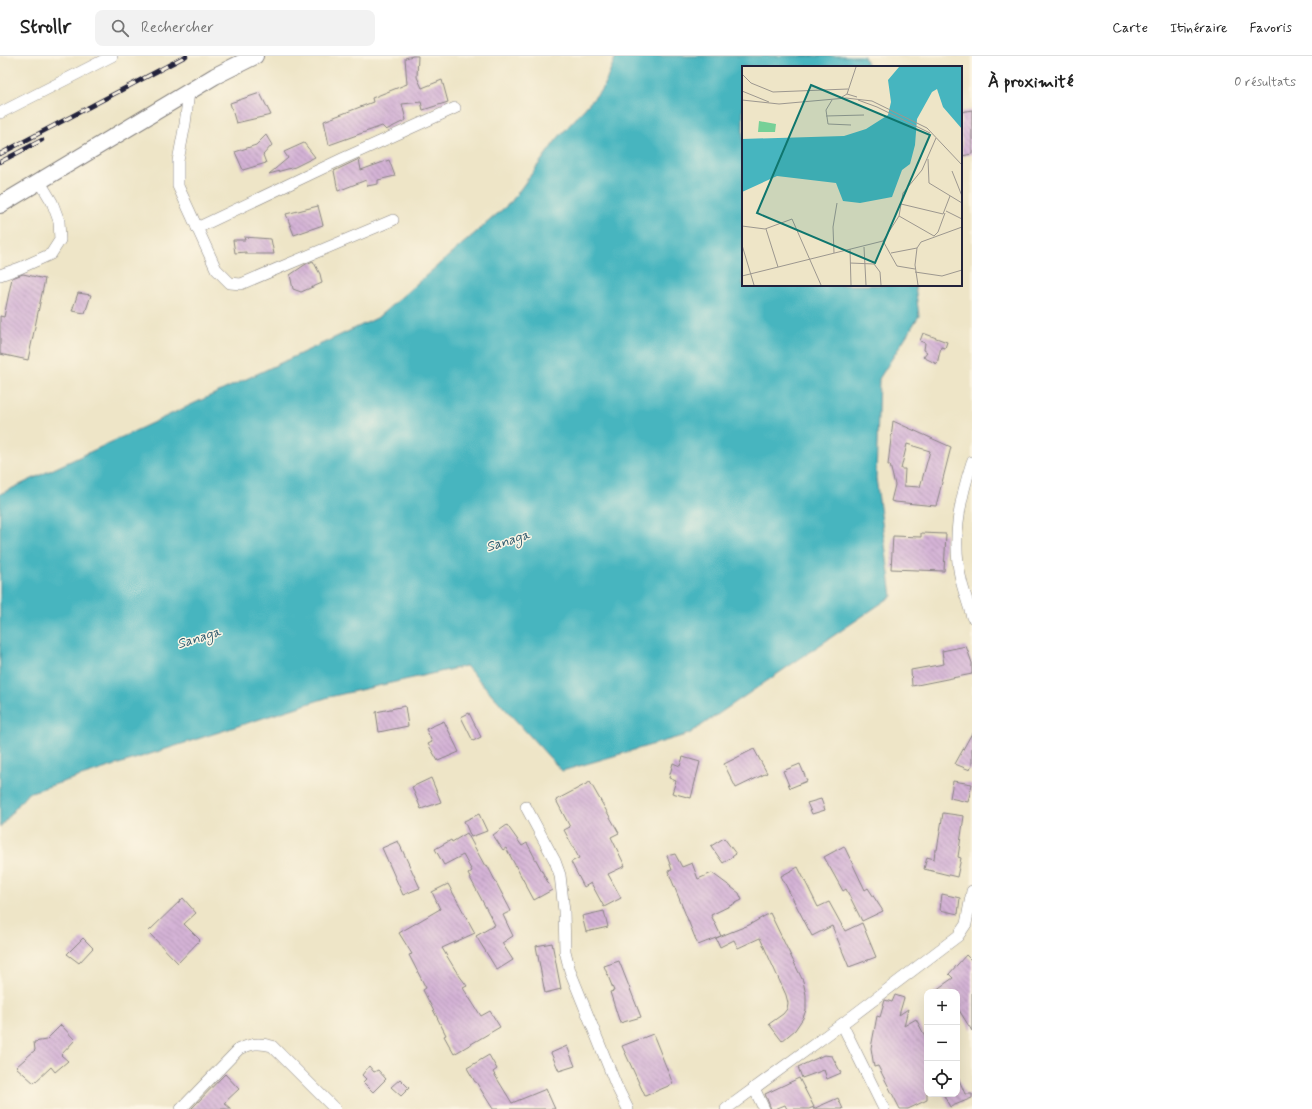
<!DOCTYPE html>
<html lang="fr">
<head>
<meta charset="utf-8">
<style>
	:root { --surface:#fff; --page:#f2f2f2; --text:#222; --muted:#767676; --line:#e0e0e0 }
	body { margin:0; font-family:Mynerve,sans-serif; background:var(--page); color:var(--text) }
	.controls { position:absolute; right:12px; bottom:12px; display:grid; overflow:hidden; border-radius:8px; box-shadow:0 4px 16px #0002 }
	.controls button { width:36px; height:36px; display:grid; place-items:center; padding:0; border:0; border-bottom:1px solid var(--line); background:var(--surface); color:var(--text); font:20px sans-serif }
	.list { margin:0; padding:0; list-style:none }
	h2 { display:flex; justify-content:space-between; align-items:center; height:52px; margin:0; padding:0 16px; font-size:17px }
	h2 small { font-size:13px; font-weight:400; color:var(--muted) }
	.icon { flex:none; width:22px; height:22px; fill:none; stroke:currentColor; stroke-width:2; stroke-linecap:round; stroke-linejoin:round }
	.map { position:relative; flex:none; width:972px; height:1053px; overflow:hidden }
	header { display:flex; align-items:center; gap:24px; box-sizing:border-box; height:56px; padding:0 20px; background:var(--surface); border-bottom:1px solid var(--line) }
	header strong { font-size:19px }
	nav { display:flex; gap:22px; margin-inline-start:auto; font-size:14px }
	.search { width:280px; height:36px; background:var(--page); display:flex; align-items:center; gap:10px; box-sizing:border-box; padding:0 14px; border-radius:8px; color:var(--muted); font-size:15px }
	main { display:flex }
	aside { flex:1; background:var(--surface) }
	.map>svg:first-child { display:block }
	.water { fill:#46b5bf; stroke:#346c7d }
	.building { fill:url(#building-back-hatch); fill-rule:evenodd }
	.lines { fill:none; stroke-linecap:round; stroke-linejoin:round }
	.minor-casing { stroke:#888481; stroke-width:12 }
	.highway-casing { stroke:#888481; stroke-width:18 }
	.minor { stroke:#fff; stroke-width:11 }
	.highway { stroke:#fff; stroke-width:16 }
	.rail-casing { stroke:#22223b; stroke-width:4.5 }
	.rail { stroke:#fcf5e5; stroke-width:3; stroke-dasharray:9; stroke-linecap:butt }
	.labels { text-anchor:middle; dominant-baseline:central; stroke-width:3; stroke-linejoin:round; paint-order:stroke }
	.water-label { font-size:14px; font-style:italic; fill:#305d70; stroke:#fcf5e5 }
	.inset-road { fill:none; stroke:#9c978f; stroke-width:1 }
	.view { fill:#0f766e; fill-opacity:0.15; stroke:#0f766e; stroke-width:2 }
	.inset-edge { fill:none; stroke:#22223b; stroke-width:2 }
</style>
</head>
<body>
<header>
<strong>Strollr</strong>
<div class="search"><svg class="icon" aria-label="search" viewBox="0 0 24 24"><circle cx="10" cy="10" r="6"/><path d="M15 15l6 6"/></svg>Rechercher</div>
<nav><a>Carte</a><a>Itinéraire</a><a>Favoris</a></nav>
</header>
<main>
<div class="map">
<svg width="972" height="1053" viewBox="0 0 972 1053">
	<defs>
		<pattern id="building-back-hatch" width="6" height="6" patternUnits="userSpaceOnUse"><rect width="6" height="6" fill="#d4b3d6"/><path d="M-1 5l2 2M0 0l6 6M5-1l2 2" fill="none" stroke="#ac91af"/></pattern>
	</defs>
	<rect width="100%" height="100%" fill="#fcf5e5"/>
	<filter id="ink" filterUnits="userSpaceOnUse"><feTurbulence type="fractalNoise" baseFrequency=".025" numOctaves="2"/><feDisplacementMap in="SourceGraphic" scale="8" xChannelSelector="R" yChannelSelector="G"/><feConvolveMatrix kernelMatrix="1 2 1 2 8 2 1 2 1" color-interpolation-filters="sRGB"/></filter>
	<filter id="wash" filterUnits="userSpaceOnUse"><feTurbulence type="fractalNoise" baseFrequency=".012" numOctaves="4" result="noise"/><feDisplacementMap in="SourceGraphic" scale="16" xChannelSelector="R" yChannelSelector="G"/><feGaussianBlur stdDeviation="0.9" result="paint"/><feColorMatrix in="noise" values="0 0 0 0 0 0 0 0 0 0 0 0 0 0 0 0 0 1.4 0 .05"/><feComposite in="paint" operator="in"/></filter>
	<g filter="url(#wash)">
		<rect width="100%" height="100%" fill="#eee5c7"/>
		<!-- water -->
		<path class="water" d="M616,0H864L868,11H743V229H915L919,260L879,323L876,422L892,540L689,678L562,715L466,610L329,641L28,737L0,771V438L377,262L511,146L557,83L603,32Z"/>
		<g id="blocks">
			<!-- building -->
			<g class="building">
				<path d="M413,0H418L417,21L422,32L442,24L448,46L423,54L421,46L402,48L406,64L386,74L382,70L329,89L324,65L373,46L372,42L407,28L405,2Z"/>
				<path d="M260,37L271,59L236,67L230,47Z"/>
				<path d="M972,54V98L962,100V87L961,81V56Z"/>
				<path d="M266,79L272,89L263,99L266,107L243,114L235,96L256,89Z"/>
				<path d="M304,87L315,101L295,111L269,118L288,102L284,96Z"/>
				<path d="M359,103L361,114L389,104L395,120L378,124V128L367,130L366,124L338,135L334,115Z"/>
				<path d="M318,150L323,169L294,179L286,158Z"/>
				<path d="M244,181L271,183L274,198H246V196L235,197L233,184H245Z"/>
				<path d="M313,205L320,218L322,227L301,236L293,233L290,219L306,208Z"/>
				<path d="M23,218L45,223L28,304L0,298V260L4,261L12,222Z"/>
				<path d="M78,237L91,239L85,257L72,255Z"/>
				<path d="M923,277L947,286L945,292L941,291L937,308L923,301L927,296L924,294L925,287L920,285Z"/>
				<path d="M893,365L951,391L936,450L895,446L891,445L895,429L890,409H888ZM907,388L930,395L920,431L904,430L905,413H901Z"/>
				<path d="M921,477L946,478L944,515L891,513L893,480L921,481Z"/>
				<path d="M966,590L972,607V618L912,630L911,614L944,608L942,595Z"/>
				<path d="M405,650L408,670L379,676L376,656Z"/>
				<path d="M469,657L481,681L473,685L461,661Z"/>
				<path d="M444,665L459,696L438,705L428,688L432,686L426,673Z"/>
				<path d="M972,677V709L970,714L955,708Z"/>
				<path d="M754,693L767,717L736,732L724,708Z"/>
				<path d="M683,701L700,706L691,742L672,737L676,725L669,722L673,707L680,710Z"/>
				<path d="M800,708L807,725L790,732L783,715Z"/>
				<path d="M431,722L441,746L421,753L412,731Z"/>
				<path d="M953,725L972,728L968,746L950,742Z"/>
				<path d="M590,726L619,777L611,781L625,810L608,818L621,842L604,851L591,827L584,831L571,806L579,802L564,774L570,771L556,744Z"/>
				<path d="M821,743L825,754L812,758L807,747Z"/>
				<path d="M943,757L964,760L958,801L961,802L957,821L924,813L927,801L934,803L935,794H937Z"/>
				<path d="M479,758L487,775L471,781L464,765Z"/>
				<path d="M507,769L522,790L527,787L552,834L534,844L506,792L503,794L493,779Z"/>
				<path d="M467,777L485,810L487,809L511,855L503,859L513,880L502,887L513,904L497,914L476,880L495,869L468,818L472,815L463,799L444,809L435,793L451,784L452,786Z"/>
				<path d="M724,782L736,798L723,807L711,790Z"/>
				<path d="M398,785L420,832L403,839L382,792Z"/>
				<path d="M844,790L865,834L868,832L883,855L862,865L846,833L843,835L824,801Z"/>
				<path d="M675,798L682,811L692,807L698,823L712,817L739,837L742,844L711,859L721,880L698,889L668,815L672,814L667,800Z"/>
				<path d="M798,811L818,851L829,846L845,875L862,867L876,901L849,911L832,870L812,880L781,820Z"/>
				<path d="M448,828L475,877L442,892L456,915L467,930L463,932L481,960L490,955L500,971L454,998L444,980L446,979L423,934L426,932L409,899L412,898L399,877L440,853L432,836Z"/>
				<path d="M942,838L960,842L958,858L940,854Z"/>
				<path d="M183,842L196,857L184,868L200,884L178,907L148,876Z"/>
				<path d="M604,855L608,871L586,876L582,860Z"/>
				<path d="M770,857L803,925L806,939V954L803,962L795,974L782,985L769,968L783,958L787,953L788,947L786,939L760,882L738,892L734,884L720,891L716,882L749,869Z"/>
				<path d="M83,882L93,892L79,907L67,898Z"/>
				<path d="M552,887L561,933L545,937L536,890Z"/>
				<path d="M966,899L972,905V975L957,951V936H933L953,922L949,918Z"/>
				<path d="M619,905L641,961L620,967L610,936L614,935L604,910Z"/>
				<path d="M895,939L904,942L899,959L908,953L904,970L916,963L927,984V1044L908,1053H900L878,1010L874,1011L871,992L877,960L880,961L885,944L892,946Z"/>
				<path d="M61,969L75,984L61,999L68,1005L55,1016L51,1011L34,1027L16,1011L35,994L34,986L46,984Z"/>
				<path d="M653,978L673,1028L645,1040L622,990Z"/>
				<path d="M567,990L575,1010L559,1015L551,997Z"/>
				<path d="M489,999L497,1013L493,1016L512,1047L546,1033L555,1053H493L476,1026H475L467,1012Z"/>
				<path d="M824,999L832,1000L841,1017L827,1023L824,1014L802,1022L798,1011Z"/>
				<path d="M369,1010L374,1016L378,1014L386,1023L373,1036L363,1026L366,1023L362,1019Z"/>
				<path d="M225,1018L239,1033L224,1047L231,1053H191Z"/>
				<path d="M957,1019L965,1038H972V1042L950,1051L943,1038H957Z"/>
				<path d="M799,1022L814,1051L809,1053H787L785,1049L775,1053H771L765,1038Z"/>
				<path d="M400,1023L409,1032L401,1040L391,1031Z"/>
				<path d="M838,1042L843,1053H813Z"/>
			</g>
		</g>
	</g>
	<g filter="url(#ink)">
		<use href="#blocks" fill-opacity="0" stroke="#888481" stroke-width="1"/>
		<g class="lines">
			<!-- minor casing -->
			<g class="minor-casing">
				<g id="minor">
					<path d="M189,36L185,68L178,105V130L216,213L230,227L241,228L393,164"/>
					<path d="M0,57L112,0"/>
					<path d="M197,172L342,103L455,52"/>
					<path d="M0,219L20,212L51,198L60,184L59,165L52,146L40,126"/>
					<path d="M972,406C959,446 951,486 962,528C965,539 969,550 972,561"/>
					<path d="M526,751L555,805L560,819L564,855L565,895L570,915L616,1029L628,1053"/>
					<path d="M842,968L884,1053"/>
					<path d="M754,1032L764,1053"/>
					<path d="M181,1053L239,993C251,988 258,986 272,990L335,1053"/>
					<path d="M726,1053L842,968L958,880L966,868L972,835"/>
				</g>
			</g>
			<!-- highway casing -->
			<g class="highway-casing">
				<path id="highway" d="M0,149L215,20L255,0"/>
			</g>
			<!-- minor -->
			<use href="#minor" class="minor"/>
			<!-- highway -->
			<use href="#highway" class="highway"/>
			<!-- rail casing -->
			<g class="rail-casing">
				<g id="rail">
					<path d="M0,98L186,0"/>
					<path d="M0,106L42,84"/>
				</g>
			</g>
			<!-- rail -->
			<use href="#rail" class="rail"/>
		</g>
	</g>
	<g class="labels">
		<!-- water labels -->
		<g class="water-label">
			<text transform="translate(508 485) rotate(-17)">Sanaga</text>
			<text transform="translate(199 582) rotate(-17)">Sanaga</text>
		</g>
	</g>
	<!-- overview -->
	<g transform="translate(742 10)">
		<rect width="220" height="220" fill="#eee5c7"/>
		<path d="M17,55L34,58L33,66H16Z" fill="#76d097"/>
		<path d="M157,1H220V63L201,41L195,23L190,26L175,53L173,79L168,98L160,104L150,131L118,137L101,135L94,117L35,110L0,126V73L102,70L124,63L146,49L149,36L146,14Z" fill="#46b5bf"/>
		<path class="inset-road" d="M0,8L9,17L31,26L106,23M0,25L27,36M105,28L114,1M100,31L105,28L115,31M0,34L37,38L104,32L130,35L185,62L220,99M90,34L84,44L86,58L109,59M116,34L135,41L188,67M84,50L122,49M186,93L187,117L220,137M210,105L220,130M159,138L201,148L208,130M204,145L220,153M157,150L192,170L196,166L203,147M0,160L23,163L50,153L79,219M24,163L36,201M141,175L155,200L173,203M0,179L12,219M122,181L124,219M108,183L109,219M92,187L91,161L95,137M149,187L175,182M108,197L132,198L138,206L139,219M173,206L200,210L220,204M0,210L141,175L157,150L161,127L180,104L194,72M176,219L173,199L175,182L179,176L220,161"/>
		<path class="view" d="M69,19L188,69L133,197L15,147Z"/>
		<rect width="220" height="220" class="inset-edge"/>
	</g>
</svg>
<div class="controls">
<button>+</button>
<button>−</button>
<button><svg class="icon" aria-label="locate" viewBox="0 0 24 24"><circle cx="12" cy="12" r="6"/><path d="M12 2v4M12 18v4M2 12h4M18 12h4"/></svg></button>
</div>
</div>
<aside>
<h2>À proximité<small>0 résultats</small></h2>
<ul class="list">
</ul>
</aside>
</main>
</body>
</html>
